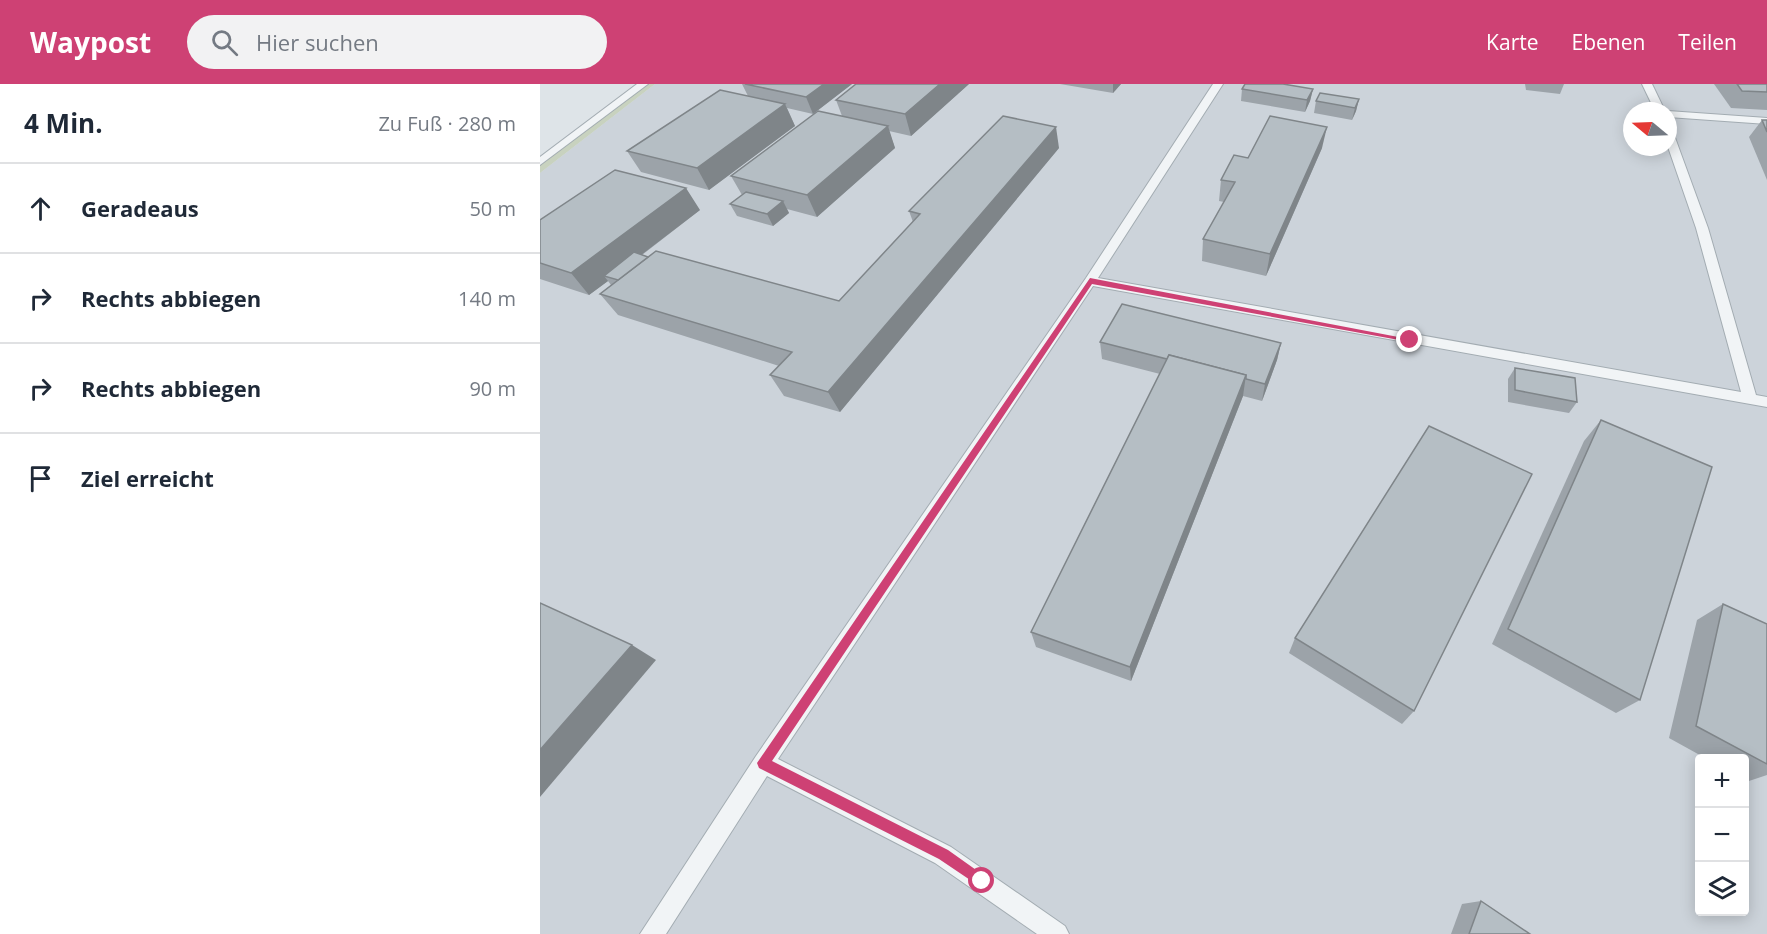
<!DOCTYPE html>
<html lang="de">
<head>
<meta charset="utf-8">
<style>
	:root { --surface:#fff; --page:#f2f2f3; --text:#1f2937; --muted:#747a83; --line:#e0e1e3; --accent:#ce4174 }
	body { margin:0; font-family:"Open Sans",sans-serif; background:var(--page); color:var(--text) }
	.controls { position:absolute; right:18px; bottom:18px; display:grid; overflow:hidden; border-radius:6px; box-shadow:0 3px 15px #0003 }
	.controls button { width:54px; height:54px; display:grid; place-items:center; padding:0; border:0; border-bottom:2px solid var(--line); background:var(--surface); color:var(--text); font:30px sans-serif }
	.compass { position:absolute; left:1083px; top:18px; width:54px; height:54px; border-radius:50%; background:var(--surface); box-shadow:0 3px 15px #0003; rotate:289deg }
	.stop { position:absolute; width:18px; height:18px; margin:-14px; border:4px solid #ce4174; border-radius:50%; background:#fff }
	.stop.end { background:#ce4174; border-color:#fff; box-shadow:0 2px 6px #0008 }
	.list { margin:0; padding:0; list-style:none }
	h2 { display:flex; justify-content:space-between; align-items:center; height:78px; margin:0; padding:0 24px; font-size:26px }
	h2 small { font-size:20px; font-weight:400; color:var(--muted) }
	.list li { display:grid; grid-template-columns:39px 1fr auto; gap:18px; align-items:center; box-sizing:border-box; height:90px; padding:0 24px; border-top:2px solid var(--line) }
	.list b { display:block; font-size:22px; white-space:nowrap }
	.list em { font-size:20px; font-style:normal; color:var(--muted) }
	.icon { flex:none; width:33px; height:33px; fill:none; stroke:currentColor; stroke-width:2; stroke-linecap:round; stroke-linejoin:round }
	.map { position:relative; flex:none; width:1227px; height:850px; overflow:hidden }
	header { display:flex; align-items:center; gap:36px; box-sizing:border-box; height:84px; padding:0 30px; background:var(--accent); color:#fff }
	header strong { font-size:28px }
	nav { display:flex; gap:33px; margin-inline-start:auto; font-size:21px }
	.search { width:420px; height:54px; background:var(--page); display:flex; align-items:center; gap:15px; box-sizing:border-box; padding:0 21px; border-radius:33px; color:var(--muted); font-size:22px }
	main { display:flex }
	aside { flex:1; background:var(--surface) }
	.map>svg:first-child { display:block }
	.built { fill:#ccd3da; fill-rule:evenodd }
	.green { fill:#c8d2bf }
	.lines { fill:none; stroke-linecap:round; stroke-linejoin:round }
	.lane-casing { stroke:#a3acb2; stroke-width:2 }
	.lane { fill:#f1f4f6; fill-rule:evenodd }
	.wall { fill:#9ca3a9 }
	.shaded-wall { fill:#7f8589 }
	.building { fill:#b5bec4; stroke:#7f8589; stroke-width:1.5 }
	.route { fill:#ce4174 }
</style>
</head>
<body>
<header>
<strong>Waypost</strong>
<div class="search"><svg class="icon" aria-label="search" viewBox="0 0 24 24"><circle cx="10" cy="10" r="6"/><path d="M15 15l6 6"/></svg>Hier suchen</div>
<nav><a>Karte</a><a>Ebenen</a><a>Teilen</a></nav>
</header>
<main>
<aside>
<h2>4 Min.<small>Zu Fuß · 280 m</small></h2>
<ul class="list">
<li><svg class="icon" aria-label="ahead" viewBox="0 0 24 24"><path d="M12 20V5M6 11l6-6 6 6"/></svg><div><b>Geradeaus</b></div><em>50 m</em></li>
<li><svg class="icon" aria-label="right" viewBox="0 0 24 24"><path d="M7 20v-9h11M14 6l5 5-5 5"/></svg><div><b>Rechts abbiegen</b></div><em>140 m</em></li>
<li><svg class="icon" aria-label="right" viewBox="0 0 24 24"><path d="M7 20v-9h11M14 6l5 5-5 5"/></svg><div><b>Rechts abbiegen</b></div><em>90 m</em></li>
<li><svg class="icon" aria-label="arrive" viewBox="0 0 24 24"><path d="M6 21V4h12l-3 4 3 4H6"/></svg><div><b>Ziel erreicht</b></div></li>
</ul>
</aside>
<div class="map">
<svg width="1227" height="850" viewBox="0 0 1227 850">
	<rect width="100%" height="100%" fill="#dee4e8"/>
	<!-- built -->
	<path class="built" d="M115,0H1227V850H0V89ZM1092,27H1128V63H1092ZM1160,674H1204V828H1160Z"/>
	<!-- green -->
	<path class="green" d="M105,0H115L0,89V80Z"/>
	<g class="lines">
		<!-- lane casing -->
		<g class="lane-casing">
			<g id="lane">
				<path d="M97,0H108L0,81V73Z"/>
				<path d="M673,0H683L558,194L1201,308L1156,144L1128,63V45L1133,48L1168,144L1216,311L1227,313V323L553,202L238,675L411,763L525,842L529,850H497L395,779L227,692L126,850H100L216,672L546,194Z"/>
				<path d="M1102,0H1112L1125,27H1115Z"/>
				<path d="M1128,27L1227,34V40L1128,33Z"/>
			</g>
		</g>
		<!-- lane -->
		<use href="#lane" class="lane"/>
	</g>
	<!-- wall -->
	<g class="wall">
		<path d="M202,0H312L273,30L247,24L255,42L169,106L101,88L87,67L208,12Z"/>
		<path d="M429,0L371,52L349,47L355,64L277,133L247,125L249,129L233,142L197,132L190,120L202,111L191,92L302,32L296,16Z"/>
		<path d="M520,0H581L573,9Z"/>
		<path d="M985,0H1024L1020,10L986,6Z"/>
		<path d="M1174,0H1227V26L1191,24Z"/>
		<path d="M702,5H773L770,17L765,28L701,17Z"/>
		<path d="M819,15L816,27L812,36L774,29L776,17Z"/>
		<path d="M1222,36H1227V96L1209,53Z"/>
		<path d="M519,64L300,328L244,312L230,291L239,282L78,231L60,210L71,201L68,197L49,211L0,195V136L160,126L102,171L299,217L373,138L369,127Z"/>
		<path d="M782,64L726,192L662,177L663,155L684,118L679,117L681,96L708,74Z"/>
		<path d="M560,258L741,259L737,276L722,317L703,312L591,597L496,563L491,548L620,290L562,275Z"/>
		<path d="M975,284L1037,318L1029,329L968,318V295Z"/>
		<path d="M1061,336L1100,616L1076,629L952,560L1044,357Z"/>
		<path d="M1183,520L1227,540V691L1209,697L1204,695V675H1167L1129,654L1157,536Z"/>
		<path d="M755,554L874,627L862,640L749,569Z"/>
		<path d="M941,817L990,850H911L922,820Z"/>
	</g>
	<!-- shaded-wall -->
	<g class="shaded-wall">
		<path d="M284,0H312L273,30L266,13Z"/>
		<path d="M400,0H429L371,52L365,30Z"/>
		<path d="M573,0H581L573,9Z"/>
		<path d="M773,5L770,17L765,28L767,16Z"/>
		<path d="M819,15L816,27L812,36L815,24Z"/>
		<path d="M245,20L255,42L169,106L157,84Z"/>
		<path d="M348,42L355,64L277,133L267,111Z"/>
		<path d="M516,43L519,64L300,328L288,308Z"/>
		<path d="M787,43L782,64L726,192L730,170Z"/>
		<path d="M146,104L160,126L71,194L64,192L68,197L49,211L31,189Z"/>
		<path d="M243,117L249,129L233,142L227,130Z"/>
		<path d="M741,259L737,276L722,317L725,300Z"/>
		<path d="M706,291L703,312L591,597L590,583Z"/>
		<path d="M92,561L116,576L0,713V666Z"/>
	</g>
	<!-- building -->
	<g class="building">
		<path d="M205,0H284L266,13Z"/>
		<path d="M316,0H400L365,30L296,16Z"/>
		<path d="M705,0H743L773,5L767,16L702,5Z"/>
		<path d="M1197,0H1227V8L1202,7Z"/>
		<path d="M180,6L245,20L157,84L87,67Z"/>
		<path d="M780,9L819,15L815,24L776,17Z"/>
		<path d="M278,27L348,42L267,111L191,92Z"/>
		<path d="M463,32L516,43L288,308L230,291L252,268L60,210L116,167L299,217L380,130L369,127Z"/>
		<path d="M730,32L787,43L730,170L663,155L695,98L681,96L694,71L708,74Z"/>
		<path d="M1222,36H1227V48Z"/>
		<path d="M75,86L146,104L31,189L0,179V136Z"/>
		<path d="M206,108L243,117L227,130L190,120Z"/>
		<path d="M94,168L108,173L78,196L64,192Z"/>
		<path d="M582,220L741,259L725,300L706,295V291L629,271L627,275L560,258Z"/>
		<path d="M629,271L706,291L590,583L491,548Z"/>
		<path d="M975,284L1035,294L1037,318L975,306Z"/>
		<path d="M1061,336L1172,383L1100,616L968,545Z"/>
		<path d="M889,342L992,390L874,627L755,554Z"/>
		<path d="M0,519L92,561L0,666Z"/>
		<path d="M1183,520L1227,540V680L1156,642Z"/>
		<path d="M941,817L990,850H929Z"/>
	</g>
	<!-- route -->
	<path class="route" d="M550,194L874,256L870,258L552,200L232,677L408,766L446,793V802L442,804L399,775L219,684L217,679Z"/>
</svg>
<div class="controls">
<button>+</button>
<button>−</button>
<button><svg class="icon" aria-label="layers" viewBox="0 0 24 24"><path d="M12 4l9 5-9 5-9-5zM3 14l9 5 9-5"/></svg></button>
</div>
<svg class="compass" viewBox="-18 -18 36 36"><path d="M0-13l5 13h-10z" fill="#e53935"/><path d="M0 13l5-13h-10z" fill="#747a83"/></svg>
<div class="stop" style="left:442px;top:797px"></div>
<div class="stop end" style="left:870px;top:256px"></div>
</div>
</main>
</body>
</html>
